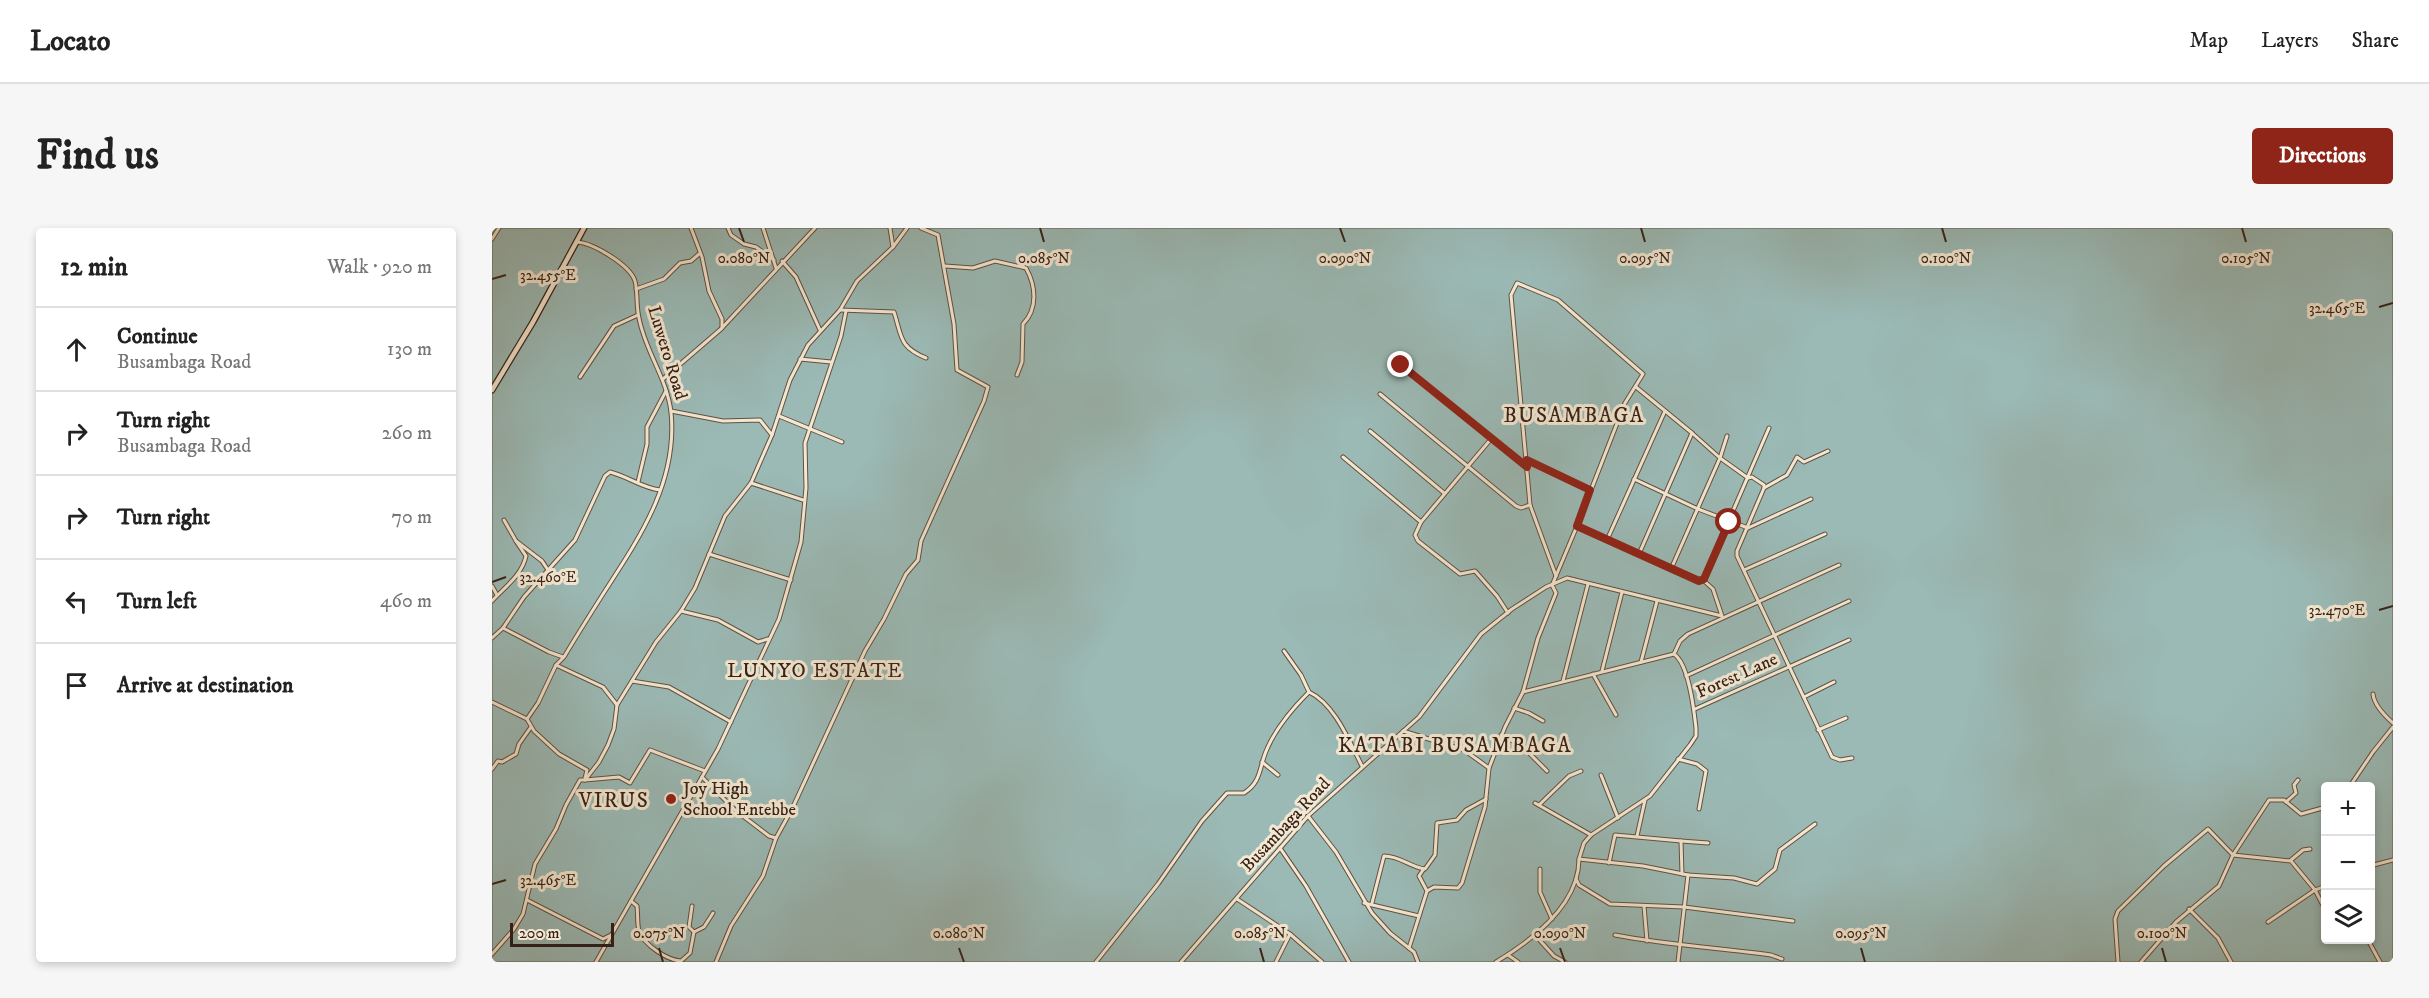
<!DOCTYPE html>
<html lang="en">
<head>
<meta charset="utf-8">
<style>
	:root { --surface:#fff; --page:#f6f6f6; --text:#222; --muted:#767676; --line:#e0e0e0; --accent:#8f2418 }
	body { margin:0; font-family:"IM FELL DW Pica",serif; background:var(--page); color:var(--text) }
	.controls { position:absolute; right:18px; bottom:18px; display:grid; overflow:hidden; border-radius:6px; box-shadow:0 3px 9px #0003 }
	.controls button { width:54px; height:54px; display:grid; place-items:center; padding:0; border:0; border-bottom:2px solid var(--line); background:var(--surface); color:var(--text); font:30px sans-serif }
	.scale { position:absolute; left:18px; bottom:15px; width:104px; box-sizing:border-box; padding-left:6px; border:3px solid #352117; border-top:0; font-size:16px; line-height:21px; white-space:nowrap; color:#352117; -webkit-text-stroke:4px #f4e8d3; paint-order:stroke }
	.stop { position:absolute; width:18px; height:18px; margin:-14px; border:4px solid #8f2418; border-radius:50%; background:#fff }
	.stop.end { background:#8f2418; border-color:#fff; box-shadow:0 2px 6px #0008 }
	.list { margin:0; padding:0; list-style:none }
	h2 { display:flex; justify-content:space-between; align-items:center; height:78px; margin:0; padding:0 24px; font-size:26px }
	h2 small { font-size:20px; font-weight:400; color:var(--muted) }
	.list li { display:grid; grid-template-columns:39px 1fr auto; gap:18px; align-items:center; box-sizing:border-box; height:84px; padding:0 24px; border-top:2px solid var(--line) }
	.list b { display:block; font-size:22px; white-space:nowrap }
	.list p { margin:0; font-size:20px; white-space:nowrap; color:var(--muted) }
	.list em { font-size:20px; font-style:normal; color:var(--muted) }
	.icon { flex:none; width:33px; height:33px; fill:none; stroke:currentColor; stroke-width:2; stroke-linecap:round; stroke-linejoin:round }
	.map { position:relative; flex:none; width:1901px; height:734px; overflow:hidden; border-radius:6px }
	header { display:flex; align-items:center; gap:36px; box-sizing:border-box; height:84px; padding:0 30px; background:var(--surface); border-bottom:2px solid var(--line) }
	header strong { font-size:28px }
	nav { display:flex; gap:33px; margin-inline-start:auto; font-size:21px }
	.intro { display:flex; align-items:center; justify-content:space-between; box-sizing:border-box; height:144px; padding:0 36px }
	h1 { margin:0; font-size:42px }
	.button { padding:15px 27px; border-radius:6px; background:var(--accent); color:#fff; font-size:21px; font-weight:700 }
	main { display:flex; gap:36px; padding:0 36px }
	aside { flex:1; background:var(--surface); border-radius:6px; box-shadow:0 3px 9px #0003 }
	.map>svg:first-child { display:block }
	.water { fill:#9bbab6; stroke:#727d76; stroke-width:1.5; fill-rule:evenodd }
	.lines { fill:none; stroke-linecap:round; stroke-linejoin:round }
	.street-casing { stroke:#635040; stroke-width:5 }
	.secondary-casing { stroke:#352117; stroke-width:7 }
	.street { stroke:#f4e8d3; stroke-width:3 }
	.secondary { stroke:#f4e8d3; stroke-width:4.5 }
	.route { stroke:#8f2418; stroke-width:8 }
	.ticks { fill:none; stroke:#352117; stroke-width:2 }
	.poi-dot { fill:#8f2418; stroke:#f4e8d3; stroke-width:2 }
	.labels { text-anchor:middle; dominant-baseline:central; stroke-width:6; stroke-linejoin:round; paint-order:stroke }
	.street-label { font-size:18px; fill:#352117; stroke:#f4e8d3 }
	.poi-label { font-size:18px; fill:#352117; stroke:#f4e8d3; text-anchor:start }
	.neighbourhood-label { font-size:20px; letter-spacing:1.5px; fill:#352117; stroke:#f4e8d3 }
	.quarter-label { font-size:21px; letter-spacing:1.5px; fill:#352117; stroke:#f4e8d3 }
	.ticks-label { font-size:15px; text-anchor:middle; fill:#352117; stroke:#f4e8d3; stroke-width:6; stroke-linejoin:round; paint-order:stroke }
</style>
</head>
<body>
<header>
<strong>Locato</strong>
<nav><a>Map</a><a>Layers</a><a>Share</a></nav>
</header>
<div class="intro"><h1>Find us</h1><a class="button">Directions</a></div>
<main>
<aside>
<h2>12 min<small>Walk · 920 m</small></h2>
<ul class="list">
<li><svg class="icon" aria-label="ahead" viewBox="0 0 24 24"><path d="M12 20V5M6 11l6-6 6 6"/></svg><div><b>Continue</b><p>Busambaga Road</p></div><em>130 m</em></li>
<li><svg class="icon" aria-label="right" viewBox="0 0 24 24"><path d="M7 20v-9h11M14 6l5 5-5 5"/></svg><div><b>Turn right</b><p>Busambaga Road</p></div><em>260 m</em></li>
<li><svg class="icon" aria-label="right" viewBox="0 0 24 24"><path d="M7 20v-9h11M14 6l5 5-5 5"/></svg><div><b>Turn right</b></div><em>70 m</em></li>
<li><svg class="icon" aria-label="left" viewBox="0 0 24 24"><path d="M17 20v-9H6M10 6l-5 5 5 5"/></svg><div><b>Turn left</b></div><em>460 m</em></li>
<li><svg class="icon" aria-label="arrive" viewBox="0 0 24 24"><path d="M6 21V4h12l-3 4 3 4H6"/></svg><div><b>Arrive at destination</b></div></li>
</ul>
</aside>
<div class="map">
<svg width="1901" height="734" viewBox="0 0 1901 734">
	<rect width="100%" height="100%" fill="#eedbbb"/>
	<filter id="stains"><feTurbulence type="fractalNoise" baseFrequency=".00333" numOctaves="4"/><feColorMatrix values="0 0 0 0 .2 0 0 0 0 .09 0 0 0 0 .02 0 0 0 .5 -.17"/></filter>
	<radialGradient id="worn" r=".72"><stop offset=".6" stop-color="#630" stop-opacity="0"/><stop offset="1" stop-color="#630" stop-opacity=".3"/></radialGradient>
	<!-- water -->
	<path class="water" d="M0,0H1901V734H0ZM1834,558H1878V712H1834Z"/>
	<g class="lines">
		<!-- street casing -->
		<g class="street-casing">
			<g id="street">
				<path d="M199,0L210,29L217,63L230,91V100"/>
				<path d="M236,0L239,7L252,16L264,19L282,32"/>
				<path d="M271,0L284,40"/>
				<path d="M398,0L401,19"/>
				<path d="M0,11L7,0"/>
				<path d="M290,33L304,49L328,102"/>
				<path d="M453,38L481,40L503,33L534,40C544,58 546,81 531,96L530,134L525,147"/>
				<path d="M144,61L172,51L188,35L199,33L207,26"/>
				<path d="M348,82L402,84C410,109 407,119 434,130"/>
				<path d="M308,131L339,134"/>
				<path d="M909,137L1035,239"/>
				<path d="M88,149L122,98L146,87"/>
				<path d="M171,151L229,101L323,0"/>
				<path d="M1144,159L1200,205L1228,230L1179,341"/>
				<path d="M888,166L1024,278L1029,280L1038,277"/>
				<path d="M179,183L231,193L268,192L280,207"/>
				<path d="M287,188L350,214"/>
				<path d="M878,203L952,265"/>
				<path d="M1235,208L1228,230L1256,250L1260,249L1272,257V260L1245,323V328L1340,529L1348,532L1360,530"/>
				<path d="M999,211L929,294L923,307L926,313L968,346L983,343L1005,368L1016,385"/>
				<path d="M851,229L929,294"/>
				<path d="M1035,232L1098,262"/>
				<path d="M1142,251L1206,281L1256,300L1319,271"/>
				<path d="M146,254L155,216V199L174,163"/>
				<path d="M259,255L311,272"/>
				<path d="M1272,260L1295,247L1305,229L1312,234L1336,223"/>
				<path d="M12,292L24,313L50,333L56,342"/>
				<path d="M1115,312L1173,183"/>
				<path d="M217,326L299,352"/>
				<path d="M1147,326L1200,205"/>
				<path d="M1252,342L1333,306"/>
				<path d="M1064,348L1038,277L1019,67L1025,55L1066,72L1151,146L1133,175L1085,298"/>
				<path d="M1061,355L1085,298L1207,353L1211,352L1277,200"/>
				<path d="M1060,357L1064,365L1046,410L1031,464L1182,426C1197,436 1202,482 1204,500V508L1198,517L1158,568L1099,607L1092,615L1087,631"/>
				<path d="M0,358L5,367"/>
				<path d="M0,373C13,359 30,347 34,328L24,313"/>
				<path d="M189,383L226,392L266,414L276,411"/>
				<path d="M11,400L57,424L71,429"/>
				<path d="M0,410L11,400L32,369L83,312L113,248L118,244C135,248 150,260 168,262"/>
				<path d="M792,423L809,447L817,464"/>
				<path d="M1182,426L1188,413L1196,406L1347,337"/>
				<path d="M1149,434L1165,373"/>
				<path d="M64,437L111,459L125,477"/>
				<path d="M1110,443L1130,364"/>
				<path d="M1101,446L1124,487"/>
				<path d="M1194,448L1357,373"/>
				<path d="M140,453L177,459L239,494"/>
				<path d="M1071,453L1096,356"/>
				<path d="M1881,466C1882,476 1893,488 1901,495"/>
				<path d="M1312,469L1342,454"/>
				<path d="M0,474L35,491L42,503L67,526L95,542L93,550"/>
				<path d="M1022,480L1037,485L1051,493"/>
				<path d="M1203,481L1357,412"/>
				<path d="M35,491L46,475L64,437L72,429C85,407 99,385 113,363C148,309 186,253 179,184C175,150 153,123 147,90C144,78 146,65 143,53C138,37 101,15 85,14"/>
				<path d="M1326,502L1354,490"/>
				<path d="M911,503L972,522L997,540"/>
				<path d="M1009,507L1030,518L1055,543"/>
				<path d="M1186,531L1205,536L1214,543L1207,581"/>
				<path d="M770,534L786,547"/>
				<path d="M0,541L6,533L10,534L24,526L27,516L39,499"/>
				<path d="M1109,547L1126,590"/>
				<path d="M210,549L243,582L277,608L284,610"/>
				<path d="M93,552L127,549L138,555L158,522L213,543"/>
				<path d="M1858,558L1881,524L1901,499"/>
				<path d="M1794,574L1804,565L1802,557L1806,552"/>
				<path d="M1043,575L1099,607"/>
				<path d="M1047,577L1077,548L1089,543"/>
				<path d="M816,588L844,624L880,685L898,705L922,724L926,734"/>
				<path d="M1145,608L1153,572"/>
				<path d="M1189,613L1216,615"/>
				<path d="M788,620L814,658L857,734"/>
				<path d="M1799,632L1811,622L1818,621"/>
				<path d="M1117,635L1123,607L1189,613L1190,646"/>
				<path d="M1878,638L1901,632"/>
				<path d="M1048,641V664L1060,691"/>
				<path d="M931,642L927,648L935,663"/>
				<path d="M1196,647L1242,650L1265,656L1283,641L1288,622L1323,596"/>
				<path d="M1084,651L1087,657L1118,676L1192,679L1301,693"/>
				<path d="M745,671L798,706L830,734"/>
				<path d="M35,672L111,711L119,707"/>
				<path d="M139,673L145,678C146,686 145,695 147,703C152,717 175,732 189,733L198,725L202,704L212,699L221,685"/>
				<path d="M872,675L927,688"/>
				<path d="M880,675L892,628C908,628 918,639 933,641L943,627L945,595L965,592L974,582L994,571"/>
				<path d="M200,678L197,699L202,704"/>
				<path d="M1152,678L1155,713"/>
				<path d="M1697,681L1726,710L1739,734"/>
				<path d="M1776,694L1823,662L1834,683"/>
				<path d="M1043,707L1062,728L1073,734"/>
				<path d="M1123,707C1175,717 1228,720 1279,727L1290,731"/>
				<path d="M1876,712L1888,734"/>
				<path d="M917,720L935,663L942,659L966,660L970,655L993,579L997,540L1013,499L1031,464"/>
				<path d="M0,726L22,701L31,686L43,636L64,601L74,577L88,552H93L107,534L116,517L122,501L125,477L164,414L189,383L203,360L233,288L259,255L280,207L298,152L316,117L348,82L365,53L401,19L415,0"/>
				<path d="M1016,727L1026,734"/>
				<path d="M104,734L226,521L287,391L309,314L314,260L313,215L349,108L354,83"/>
				<path d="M224,734L239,698L271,648L284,610L300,581L373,423L392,391L414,346L426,332L429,313L492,173L496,159L465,142L462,96L446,7L429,0"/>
				<path d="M604,734L666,656L710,593L735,565H752C770,554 767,538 775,521C784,500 801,480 817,464C843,476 858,515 870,538"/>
				<path d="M689,734L816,588L927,489L989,406L1020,381L1054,359L1075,350L1230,388L1221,361L1211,352"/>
				<path d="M784,734L798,706"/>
				<path d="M1004,734C1039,713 1087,678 1087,631L1151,638L1196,647L1186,734"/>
				<path d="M1626,734L1623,691L1626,683L1672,638L1716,601L1741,627L1799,633L1823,662L1834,658"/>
				<path d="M1649,734L1684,694L1727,658L1741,627L1777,572H1792L1809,586L1834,579"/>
			</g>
		</g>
		<!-- secondary casing -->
		<g class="secondary-casing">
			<path id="secondary" d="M0,162L41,94L92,0"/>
		</g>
		<!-- street -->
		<use href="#street" class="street"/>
		<!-- secondary -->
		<use href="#secondary" class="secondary"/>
	</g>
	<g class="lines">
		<!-- route -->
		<path class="route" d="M909,137L1035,239V232L1098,262L1085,298L1207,353L1212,351L1237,294"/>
	</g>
	<!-- ticks -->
	<path class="ticks" d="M247,0L252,14M548,0L552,14M848,0L853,14M1149,0L1153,14M1450,0L1454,14M1750,0L1754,14M0,51L14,47M1887,79L1901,75M0,354L14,349M1887,382L1901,378M0,656L14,652M167,720L171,734M467,720L472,734M768,720L772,734M1068,720L1073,734M1369,720L1373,734M1670,720L1674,734"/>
	<!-- markers -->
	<circle class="poi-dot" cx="179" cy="571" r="6"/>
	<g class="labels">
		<!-- street labels -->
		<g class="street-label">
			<text transform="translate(175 125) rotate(73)">Luwero Road</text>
			<text transform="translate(1245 448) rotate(-24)">Forest Lane</text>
			<text transform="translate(794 597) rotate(-47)">Busambaga Road</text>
		</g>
		<!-- poi labels -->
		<g class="poi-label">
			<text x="191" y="561">Joy High<tspan x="191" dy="21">School Entebbe</tspan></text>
		</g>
		<!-- neighbourhood labels -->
		<g class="neighbourhood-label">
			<text x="323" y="443">LUNYO ESTATE</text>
		</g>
		<!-- quarter labels -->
		<g class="quarter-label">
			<text x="1082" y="188">BUSAMBAGA</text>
			<text x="963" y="518">KATABI BUSAMBAGA</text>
			<text x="122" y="573">VIRUS</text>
		</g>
	</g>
	<g class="ticks-label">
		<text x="252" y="35">0.080°N</text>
		<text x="552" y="35">0.085°N</text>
		<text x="853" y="35">0.090°N</text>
		<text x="1153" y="35">0.095°N</text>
		<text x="1454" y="35">0.100°N</text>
		<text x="1754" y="35">0.105°N</text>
		<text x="56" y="52">32.455°E</text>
		<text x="1845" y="85">32.465°E</text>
		<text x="56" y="354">32.460°E</text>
		<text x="1845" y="387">32.470°E</text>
		<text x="56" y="657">32.465°E</text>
		<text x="167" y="710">0.075°N</text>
		<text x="467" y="710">0.080°N</text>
		<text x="768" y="710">0.085°N</text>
		<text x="1068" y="710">0.090°N</text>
		<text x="1369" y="710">0.095°N</text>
		<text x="1670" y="710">0.100°N</text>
	</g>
	<rect width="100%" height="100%" filter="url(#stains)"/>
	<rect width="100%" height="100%" fill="url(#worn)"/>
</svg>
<div class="controls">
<button>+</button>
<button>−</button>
<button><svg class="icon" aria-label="layers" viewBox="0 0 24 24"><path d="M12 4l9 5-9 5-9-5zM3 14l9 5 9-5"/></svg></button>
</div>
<div class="scale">200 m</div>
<div class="stop" style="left:1237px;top:294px"></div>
<div class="stop end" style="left:909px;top:137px"></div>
</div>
</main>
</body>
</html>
